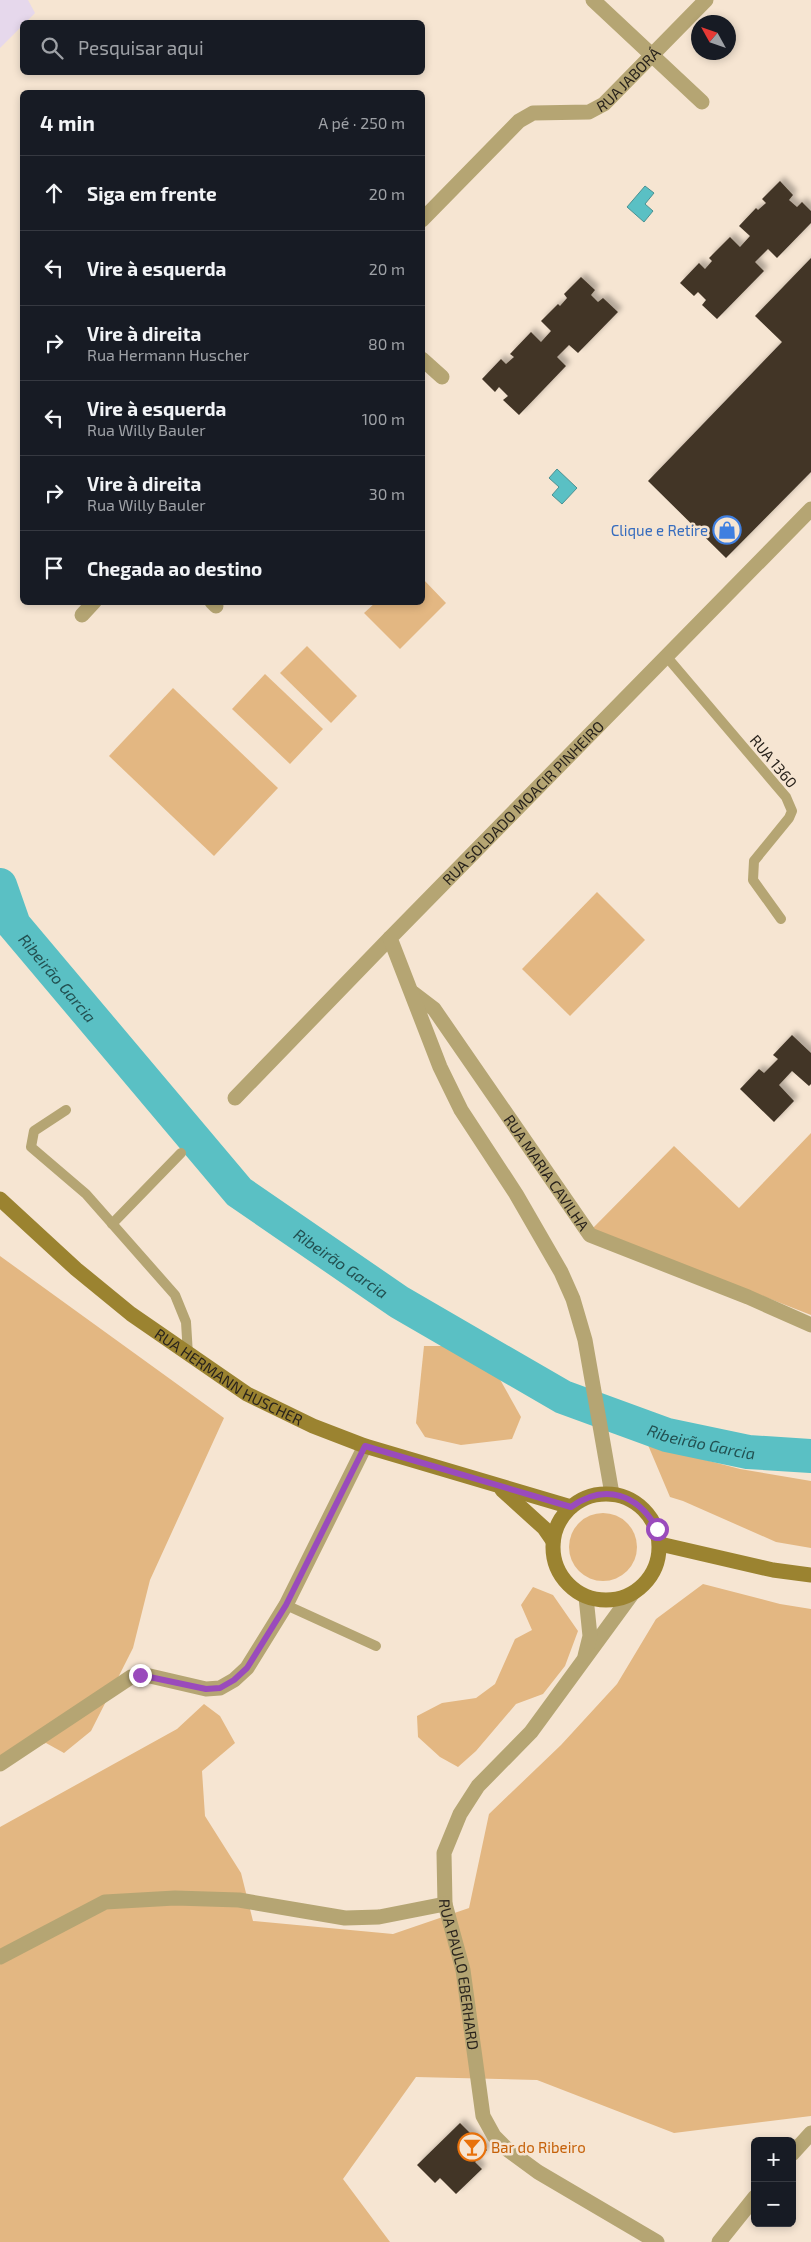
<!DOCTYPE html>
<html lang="pt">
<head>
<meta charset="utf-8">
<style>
	:root { --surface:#171b24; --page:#20242c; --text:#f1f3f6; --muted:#9ea1a6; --line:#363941 }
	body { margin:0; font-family:"Exo 2",sans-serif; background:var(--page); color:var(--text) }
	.controls { position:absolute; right:15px; bottom:15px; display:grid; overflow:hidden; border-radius:8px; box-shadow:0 2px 8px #0003 }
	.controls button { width:45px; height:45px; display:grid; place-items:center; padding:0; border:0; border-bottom:1px solid var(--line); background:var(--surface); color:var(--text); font:25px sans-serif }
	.compass { position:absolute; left:691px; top:15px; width:45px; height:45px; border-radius:50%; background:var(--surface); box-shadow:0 2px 8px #0003; rotate:310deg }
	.stop { position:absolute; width:15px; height:15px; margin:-11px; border:4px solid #9a4bbc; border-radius:50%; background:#fff }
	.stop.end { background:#9a4bbc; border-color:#fff; box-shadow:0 1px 5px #0008 }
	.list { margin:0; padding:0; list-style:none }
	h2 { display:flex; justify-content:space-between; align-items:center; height:65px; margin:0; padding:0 20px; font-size:21px }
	h2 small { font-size:16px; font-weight:400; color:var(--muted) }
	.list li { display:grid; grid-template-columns:32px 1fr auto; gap:15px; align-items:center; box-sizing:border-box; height:75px; padding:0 20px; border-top:1px solid var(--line) }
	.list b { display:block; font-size:19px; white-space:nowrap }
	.list p { margin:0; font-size:16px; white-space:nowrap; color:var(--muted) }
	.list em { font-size:16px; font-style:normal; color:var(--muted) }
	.icon { flex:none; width:28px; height:28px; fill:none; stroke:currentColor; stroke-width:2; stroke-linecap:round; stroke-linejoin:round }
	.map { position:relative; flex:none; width:811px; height:2242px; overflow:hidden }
	.search { position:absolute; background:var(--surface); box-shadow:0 2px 8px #0003; left:20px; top:20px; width:405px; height:55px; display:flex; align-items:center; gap:12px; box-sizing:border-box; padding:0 18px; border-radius:8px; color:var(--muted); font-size:19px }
	.panel { position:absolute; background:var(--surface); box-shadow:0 2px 8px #0003; left:20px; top:90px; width:405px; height:515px; border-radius:8px }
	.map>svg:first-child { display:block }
	.industrial { fill:#e6d8ec }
	.green { fill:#e3b782 }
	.water { fill:#5ac0c4; stroke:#4b9192 }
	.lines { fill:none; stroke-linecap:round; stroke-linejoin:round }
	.river { stroke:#5ac0c4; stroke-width:34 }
	.building { fill:#423526; filter:url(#shadow) }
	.service { stroke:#b5a573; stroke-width:10 }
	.minor { stroke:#b5a573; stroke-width:15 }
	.tertiary { stroke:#b5a573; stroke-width:15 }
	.secondary { stroke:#9b8330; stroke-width:15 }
	.route { stroke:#9a4bbc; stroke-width:6 }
	.labels { text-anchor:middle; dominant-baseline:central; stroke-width:5; stroke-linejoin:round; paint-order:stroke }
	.street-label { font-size:15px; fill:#29231c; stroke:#f6e5d2 }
	.shop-label { font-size:15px; fill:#366cbe; stroke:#f6e5d2; text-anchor:end }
	.food-label { font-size:15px; fill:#c56008; stroke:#f6e5d2; text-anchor:start }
	.water-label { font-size:16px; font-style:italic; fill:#225051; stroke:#f6e5d2 }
</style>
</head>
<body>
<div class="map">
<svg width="811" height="2242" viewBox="0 0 811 2242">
	<defs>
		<filter id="shadow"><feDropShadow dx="4.5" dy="-4.5" stdDeviation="2.5" flood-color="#0004"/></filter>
	</defs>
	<rect width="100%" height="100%" fill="#f6e5d2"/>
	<!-- industrial -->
	<path class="industrial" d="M0,0H28L35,13L26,22H22V26L0,48Z"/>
	<!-- green -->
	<g class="green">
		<path d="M423,579L446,603L400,649L364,613L375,603L422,602Z"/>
		<path d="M307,646L357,696L331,723L280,673Z"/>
		<path d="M265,674L323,729L290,764L232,709Z"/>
		<path d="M173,688L278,788L214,856L109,756Z"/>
		<path d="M597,892L645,940L570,1016L522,969Z"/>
		<path d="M811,1133V1315L592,1229L674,1146L739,1208Z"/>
		<path d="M0,1256L224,1418L150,1580L133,1648L91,1731L64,1753L46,1743L0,1760Z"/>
		<path d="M424,1346H446L497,1374L521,1417L512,1439L461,1445L425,1437L416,1423Z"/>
		<path d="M648,1445L740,1469L811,1481V1548L776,1542L683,1501L670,1497Z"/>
		<circle cx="603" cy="1547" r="34"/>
		<path d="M703,1584L780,1604L811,1609V2116L674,2133L537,2080L416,2077L343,2179L390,2242H0V1827L177,1729L204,1704L220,1716L235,1743L202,1771L205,1816L241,1873L253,1921L393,1934L469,1908L489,1814L561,1745L617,1684L656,1619Z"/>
		<path d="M533,1587L553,1595L578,1631L565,1666L543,1694L516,1704L476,1751L458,1767L440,1757L418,1737L417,1716L442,1703L476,1698L495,1684L515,1639L532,1630L521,1605Z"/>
	</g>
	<!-- water -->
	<g class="water">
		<path d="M645,186L654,193L645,204L653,211L644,222L627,207Z"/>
		<path d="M557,469L577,488L562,504L552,495L559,487L549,478Z"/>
	</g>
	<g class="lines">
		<!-- river -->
		<path class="river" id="s1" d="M0,885L14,925L239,1192L399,1302L563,1397L667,1435L748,1452L811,1456"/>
	</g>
	<!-- building -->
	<g class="building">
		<path d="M780,181L793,195L789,200L797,207L802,202L811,211V223L777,258L768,249L755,262L764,271L717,319L702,305L706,300L698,292L694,296L680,283L699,263L705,269L712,261L709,258L730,237L740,247L750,236L739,226L756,208L758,210L766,203L762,199Z"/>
		<path d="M811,258V472L726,558L648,481L782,342L755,316Z"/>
		<path d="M581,277L595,290L591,295L598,302L603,298L618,312L578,353L569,345L557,357L566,366L519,415L503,400L508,396L499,387L495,392L482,379L501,359L506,364L514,357L510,354L531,332L541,342L551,331L541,321L558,304L560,306L567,298L564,294Z"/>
		<path d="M792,1035L811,1053V1084L809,1086L792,1071L779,1085L794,1101L774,1122L740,1089L759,1069L764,1073L778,1059L773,1055Z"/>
		<path d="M460,2123L487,2150L475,2162L482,2169L456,2194L440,2178L435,2183L417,2165Z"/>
	</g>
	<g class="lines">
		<!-- service -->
		<g class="service">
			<path d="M666,656L786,797L792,811L789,818L754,861L753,880L781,919"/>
			<path d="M66,1110L34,1131L31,1147L86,1194L175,1295L186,1322L188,1355"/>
			<path d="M112,1224L181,1153"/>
			<path d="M286,1605L376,1646"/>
		</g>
		<!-- minor -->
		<g class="minor">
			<path d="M593,0L702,102"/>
			<path id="s2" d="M422,220L519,121L533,113L589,112L604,104L706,0"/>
			<path d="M422,359L442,377"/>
			<path d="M212,602L216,606"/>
			<path d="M82,615L94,602"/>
			<path id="s3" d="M413,993L434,1009L590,1235L748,1297L811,1325"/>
			<path d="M235,1098L390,938"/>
			<path id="s4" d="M632,1594L531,1732L478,1786L460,1814L444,1853L445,1904L463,1970L483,2116L494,2136L508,2150L538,2172L657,2242"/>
			<path d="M585,1656L590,1636L586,1597"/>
			<path d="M0,1764L131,1677L150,1676L206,1689L220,1688L234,1680L247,1668L286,1605L365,1446"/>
			<path d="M0,1957L105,1902L175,1898L239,1900L345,1918L379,1917L445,1904"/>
			<path d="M792,2154L811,2133"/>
			<path d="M719,2242L755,2197"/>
		</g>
		<!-- tertiary -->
		<path class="tertiary" id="s5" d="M612,1494L585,1340L573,1299L561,1272L516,1194L461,1110L440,1067L390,938L811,509"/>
		<!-- secondary -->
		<g class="secondary">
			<path id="s6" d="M0,1199L76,1269L131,1314L247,1394L313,1426L365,1446L571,1507"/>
			<path d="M502,1490L544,1528L553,1541"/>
			<circle cx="606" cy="1547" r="53"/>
			<path d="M660,1544L773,1570L811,1575"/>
		</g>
	</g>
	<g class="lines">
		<!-- route -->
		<path class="route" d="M140,1675L206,1689L220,1688L234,1680L247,1668L286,1605L365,1446L571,1507C605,1483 638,1494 657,1529"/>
	</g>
	<!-- icons -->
	<defs>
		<g id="shop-ring" transform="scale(1.4375)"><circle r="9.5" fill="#f6e5d2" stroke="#3f7fe0" stroke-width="1.5"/><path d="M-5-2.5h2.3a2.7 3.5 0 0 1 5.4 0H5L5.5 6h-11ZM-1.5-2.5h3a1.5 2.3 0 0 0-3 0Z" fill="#3f7fe0"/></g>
		<g id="bar-ring" transform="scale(1.4375)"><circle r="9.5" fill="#f6e5d2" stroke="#e8710a" stroke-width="1.5"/><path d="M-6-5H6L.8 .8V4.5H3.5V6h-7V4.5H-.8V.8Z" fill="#e8710a"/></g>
	</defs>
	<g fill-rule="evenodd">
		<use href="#shop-ring" x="727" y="530"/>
		<use href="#bar-ring" x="472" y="2147"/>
	</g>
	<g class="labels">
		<!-- street labels -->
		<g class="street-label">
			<text stroke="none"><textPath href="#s2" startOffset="262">RUA JABORÁ</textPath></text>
			<text transform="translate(774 761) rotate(50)">RUA 1360</text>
			<text stroke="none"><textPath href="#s5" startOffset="795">RUA SOLDADO MOACIR PINHEIRO</textPath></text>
			<text stroke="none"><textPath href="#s3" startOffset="225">RUA MARIA CAVILHA</textPath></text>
			<text stroke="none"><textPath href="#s6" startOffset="291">RUA HERMANN HUSCHER</textPath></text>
			<text stroke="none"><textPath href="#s4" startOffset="445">RUA PAULO EBERHARD</textPath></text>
		</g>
		<!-- shop labels -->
		<g class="shop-label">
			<text x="708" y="530">Clique e Retire</text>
		</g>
		<!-- food labels -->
		<g class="food-label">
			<text x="491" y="2147">Bar do Ribeiro</text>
		</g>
		<!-- water labels -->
		<g class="water-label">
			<text stroke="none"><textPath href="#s1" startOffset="111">Ribeirão Garcia</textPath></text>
			<text stroke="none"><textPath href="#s1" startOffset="516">Ribeirão Garcia</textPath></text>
			<text stroke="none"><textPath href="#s1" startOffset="921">Ribeirão Garcia</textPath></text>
		</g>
	</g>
</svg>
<div class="controls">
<button>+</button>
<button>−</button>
</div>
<svg class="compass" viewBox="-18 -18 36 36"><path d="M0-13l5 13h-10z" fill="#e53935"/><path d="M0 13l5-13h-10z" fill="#9ea1a6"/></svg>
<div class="stop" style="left:657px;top:1529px"></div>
<div class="stop end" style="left:140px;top:1675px"></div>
<div class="search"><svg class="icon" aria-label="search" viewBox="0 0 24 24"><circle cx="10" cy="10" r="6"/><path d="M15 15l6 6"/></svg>Pesquisar aqui</div>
<section class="panel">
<h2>4 min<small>A pé · 250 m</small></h2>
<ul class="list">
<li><svg class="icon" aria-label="ahead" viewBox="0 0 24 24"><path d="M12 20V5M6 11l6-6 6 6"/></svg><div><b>Siga em frente</b></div><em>20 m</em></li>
<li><svg class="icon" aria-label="left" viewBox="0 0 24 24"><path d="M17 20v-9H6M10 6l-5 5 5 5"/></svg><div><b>Vire à esquerda</b></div><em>20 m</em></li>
<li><svg class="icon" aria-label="right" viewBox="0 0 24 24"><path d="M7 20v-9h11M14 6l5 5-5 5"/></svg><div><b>Vire à direita</b><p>Rua Hermann Huscher</p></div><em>80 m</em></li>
<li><svg class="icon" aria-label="left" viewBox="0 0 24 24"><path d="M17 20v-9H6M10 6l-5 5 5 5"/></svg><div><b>Vire à esquerda</b><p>Rua Willy Bauler</p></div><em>100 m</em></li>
<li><svg class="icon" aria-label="right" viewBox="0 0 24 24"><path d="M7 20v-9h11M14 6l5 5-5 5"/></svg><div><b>Vire à direita</b><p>Rua Willy Bauler</p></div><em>30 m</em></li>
<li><svg class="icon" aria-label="arrive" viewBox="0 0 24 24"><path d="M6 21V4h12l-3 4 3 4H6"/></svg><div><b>Chegada ao destino</b></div></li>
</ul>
</section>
</div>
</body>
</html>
